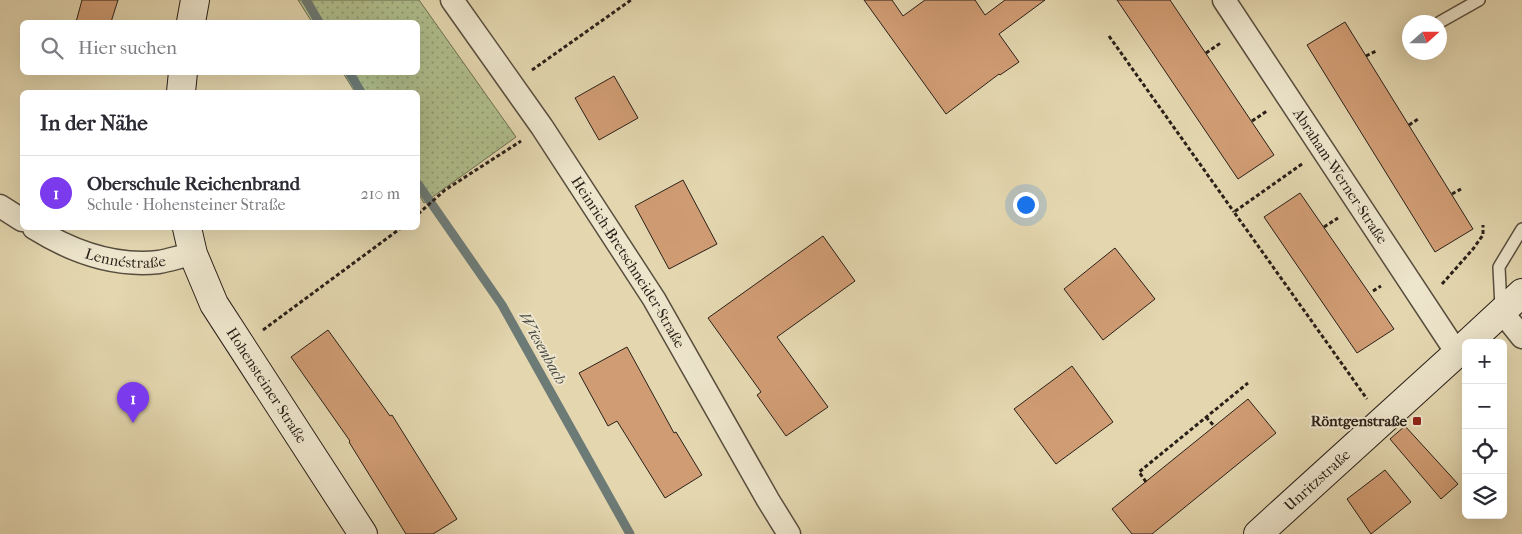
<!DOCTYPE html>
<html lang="de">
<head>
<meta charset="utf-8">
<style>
	:root { --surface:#fff; --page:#f2f2f3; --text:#2b2b33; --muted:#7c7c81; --line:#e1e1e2; --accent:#7c3aed }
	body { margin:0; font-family:"IM FELL French Canon",serif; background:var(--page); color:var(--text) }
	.controls { position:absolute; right:15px; bottom:15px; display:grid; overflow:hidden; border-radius:8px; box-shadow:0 5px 20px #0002 }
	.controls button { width:45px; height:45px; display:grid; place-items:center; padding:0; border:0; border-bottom:1px solid var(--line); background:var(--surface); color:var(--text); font:25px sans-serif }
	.compass { position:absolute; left:1402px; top:15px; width:45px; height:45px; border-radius:50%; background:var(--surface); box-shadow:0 5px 20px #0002; rotate:69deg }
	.you { position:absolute; left:1025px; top:204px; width:18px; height:18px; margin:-12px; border:4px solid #fff; border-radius:50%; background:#1a73e8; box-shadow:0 0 0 8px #1a73e833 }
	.badge { display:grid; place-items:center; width:32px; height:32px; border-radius:50%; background:var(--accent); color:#fff; font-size:16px; font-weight:700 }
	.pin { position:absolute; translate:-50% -41px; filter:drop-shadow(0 1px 2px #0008) }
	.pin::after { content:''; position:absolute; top:26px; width:18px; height:15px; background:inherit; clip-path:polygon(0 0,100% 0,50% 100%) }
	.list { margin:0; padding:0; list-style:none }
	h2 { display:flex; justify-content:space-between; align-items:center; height:65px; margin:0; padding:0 20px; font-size:21px }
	h2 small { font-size:16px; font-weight:400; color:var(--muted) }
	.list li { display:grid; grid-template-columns:32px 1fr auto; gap:15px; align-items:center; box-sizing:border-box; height:75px; padding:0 20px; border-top:1px solid var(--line) }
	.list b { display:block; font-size:19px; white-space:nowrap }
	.list p { margin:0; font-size:16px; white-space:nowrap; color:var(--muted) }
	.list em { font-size:16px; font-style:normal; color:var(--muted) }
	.icon { flex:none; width:28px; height:28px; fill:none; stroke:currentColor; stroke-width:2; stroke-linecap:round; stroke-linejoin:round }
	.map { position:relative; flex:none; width:1522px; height:534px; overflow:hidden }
	.search { position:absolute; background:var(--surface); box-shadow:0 5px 20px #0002; left:20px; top:20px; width:400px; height:55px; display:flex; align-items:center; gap:12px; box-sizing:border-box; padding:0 18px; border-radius:8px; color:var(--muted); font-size:19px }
	.panel { position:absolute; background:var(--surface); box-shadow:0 5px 20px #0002; left:20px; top:90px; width:400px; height:140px; border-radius:8px }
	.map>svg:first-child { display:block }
	.grass { fill:url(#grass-dots); stroke:#6d7053 }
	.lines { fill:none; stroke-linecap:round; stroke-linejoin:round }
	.stream { stroke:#6d7b77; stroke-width:9 }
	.building { fill:#d09c74; stroke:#2a2018 }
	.lane-casing { stroke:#584e3e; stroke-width:14 }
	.street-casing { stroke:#584e3e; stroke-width:25 }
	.secondary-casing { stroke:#2a2018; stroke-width:30 }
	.path { stroke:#2a2018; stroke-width:3; stroke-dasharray:4 2.5; stroke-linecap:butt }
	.lane { stroke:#ede5cc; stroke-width:11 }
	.street { stroke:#ede5cc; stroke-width:22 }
	.secondary { stroke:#ede5cc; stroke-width:28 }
	.poi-dot { fill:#8f2418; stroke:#ede5cc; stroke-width:2 }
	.labels { text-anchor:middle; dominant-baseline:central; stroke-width:4; stroke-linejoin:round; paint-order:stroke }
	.street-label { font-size:15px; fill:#2a2018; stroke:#ede5cc }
	.poi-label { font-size:15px; font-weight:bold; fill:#2a2018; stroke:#ede5cc; text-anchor:end }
	.water-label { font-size:16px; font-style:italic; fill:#4c4d47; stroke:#ede5cc }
</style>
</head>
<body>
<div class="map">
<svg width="1522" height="534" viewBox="0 0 1522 534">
	<defs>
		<pattern id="grass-dots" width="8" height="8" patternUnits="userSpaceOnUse" patternTransform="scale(1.25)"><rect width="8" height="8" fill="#b0bf8e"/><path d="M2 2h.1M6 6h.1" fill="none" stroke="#8f9b73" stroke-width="1.8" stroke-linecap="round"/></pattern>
	</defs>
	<rect width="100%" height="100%" fill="#e4d7b0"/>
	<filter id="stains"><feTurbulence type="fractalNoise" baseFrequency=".004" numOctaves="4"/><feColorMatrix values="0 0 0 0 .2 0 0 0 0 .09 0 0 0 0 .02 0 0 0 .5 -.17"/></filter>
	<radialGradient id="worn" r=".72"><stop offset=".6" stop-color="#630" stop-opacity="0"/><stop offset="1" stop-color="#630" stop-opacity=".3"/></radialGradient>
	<!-- grass -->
	<path class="grass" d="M298,0H419L516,137L424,203L418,193V92H355L343,73L418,72V22H312Z"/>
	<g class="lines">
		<!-- stream -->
		<g class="stream">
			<path d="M306,0L319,22"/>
			<path d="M349,72L361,92"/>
			<path d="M418,184L502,305L630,534"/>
		</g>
	</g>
	<!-- building -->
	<g class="building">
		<path d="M82,0H118L111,22H76Z"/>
		<path d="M864,0H892L903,16L925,0H975L985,15L1005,0H1045L999,34L1019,62L1000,75L999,74L946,114Z"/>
		<path d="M1117,0H1170L1274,155L1238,179Z"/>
		<path d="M1345,22L1473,229L1435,252L1307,45Z"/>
		<path d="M614,76L638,118L599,140L575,98Z"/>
		<path d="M683,180L717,244L669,269L635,206Z"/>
		<path d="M1300,193L1394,329L1357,353L1264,217Z"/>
		<path d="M823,236L855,281L777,337L828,407L786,436L757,395L761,392L708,318Z"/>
		<path d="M1115,248L1155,299L1103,340L1064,289Z"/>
		<path d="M328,330L390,416L392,415L457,519L433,534H406L349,442L350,441L291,357Z"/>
		<path d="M627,347L674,433L676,432L702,475L665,498L617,421L608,426L579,373Z"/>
		<path d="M1072,366L1113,422L1056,464L1014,409Z"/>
		<path d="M1248,399L1276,433L1152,534H1132L1112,509Z"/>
		<path d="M1405,426L1458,484L1441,499L1390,439Z"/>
		<path d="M1385,470L1411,502L1371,534L1347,499Z"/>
	</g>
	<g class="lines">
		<!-- lane casing -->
		<g class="lane-casing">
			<g id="lane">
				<path d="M1440,22L1479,0"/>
				<path d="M1501,308L1499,267L1522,229"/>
			</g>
		</g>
		<!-- street casing -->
		<g class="street-casing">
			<g id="street">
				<path id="s1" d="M452,0L542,127L654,299L768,500L789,534"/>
				<path id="s2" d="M1224,0L1457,353"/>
				<path d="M0,206L22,220"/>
				<path id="s3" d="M34,228C71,251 114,267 159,262C170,260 182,256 193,254"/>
				<path d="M1502,312L1522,337"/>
			</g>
		</g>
		<!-- secondary casing -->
		<g class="secondary-casing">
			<g id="secondary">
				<path d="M191,22L195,0"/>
				<path d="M181,92L183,72"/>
				<path id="s4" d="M187,228L193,254L214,304L363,534"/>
				<path d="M1468,343L1522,293"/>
				<path id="s5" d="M1258,534L1466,345"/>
			</g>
		</g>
		<!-- path -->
		<g class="path">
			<path d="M1109,36L1234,212"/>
			<path d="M1206,53L1222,42"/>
			<path d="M1366,56L1376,51"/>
			<path d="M532,70L631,0"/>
			<path d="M1252,121L1267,111"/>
			<path d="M1409,125L1418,119"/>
			<path d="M1302,164L1234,212L1367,399"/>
			<path d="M1452,194L1461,189"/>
			<path d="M418,214L445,190L521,141"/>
			<path d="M1324,227L1338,218"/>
			<path d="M1442,284L1473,249L1483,235V225"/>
			<path d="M1373,291L1381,286"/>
			<path d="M263,330L401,228"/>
			<path d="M1206,417L1214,426"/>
			<path d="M1146,482L1139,472L1248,383"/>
		</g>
		<!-- lane -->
		<use href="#lane" class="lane"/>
		<!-- street -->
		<use href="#street" class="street"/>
		<!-- secondary -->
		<use href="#secondary" class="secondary"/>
	</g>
	<!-- markers -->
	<rect class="poi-dot" x="1412" y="416" width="10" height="10" rx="2.5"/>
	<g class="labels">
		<!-- street labels -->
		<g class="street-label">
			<text stroke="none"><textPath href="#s2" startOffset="211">Abraham-Werner-Straße</textPath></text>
			<text stroke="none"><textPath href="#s3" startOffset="98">Lennéstraße</textPath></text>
			<text stroke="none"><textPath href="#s1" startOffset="316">Heinrich-Bretschneider-Straße</textPath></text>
			<text stroke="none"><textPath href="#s4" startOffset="178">Hohensteiner Straße</textPath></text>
			<text stroke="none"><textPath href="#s5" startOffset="80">Unritzstraße</textPath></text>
		</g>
		<!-- poi labels -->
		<g class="poi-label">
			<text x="1407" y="421">Röntgenstraße</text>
		</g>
		<!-- water labels -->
		<g class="water-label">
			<text transform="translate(543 348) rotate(61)">Wiesenbach</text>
		</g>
	</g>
	<rect width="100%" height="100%" filter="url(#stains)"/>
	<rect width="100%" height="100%" fill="url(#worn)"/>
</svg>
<div class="controls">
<button>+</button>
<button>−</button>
<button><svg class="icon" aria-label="locate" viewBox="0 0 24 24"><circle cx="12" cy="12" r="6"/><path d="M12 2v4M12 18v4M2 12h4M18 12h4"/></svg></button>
<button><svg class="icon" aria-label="layers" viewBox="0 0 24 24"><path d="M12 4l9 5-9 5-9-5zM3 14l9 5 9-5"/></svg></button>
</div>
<svg class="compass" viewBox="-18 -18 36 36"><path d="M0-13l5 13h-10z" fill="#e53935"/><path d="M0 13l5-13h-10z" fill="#7c7c81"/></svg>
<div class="you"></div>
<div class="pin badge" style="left:133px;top:423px">1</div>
<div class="search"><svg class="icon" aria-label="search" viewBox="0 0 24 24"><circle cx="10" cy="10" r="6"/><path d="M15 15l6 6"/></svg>Hier suchen</div>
<section class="panel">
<h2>In der Nähe<small></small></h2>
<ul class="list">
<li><span class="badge">1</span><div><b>Oberschule Reichenbrand</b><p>Schule · Hohensteiner Straße</p></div><em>210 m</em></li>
</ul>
</section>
</div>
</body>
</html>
